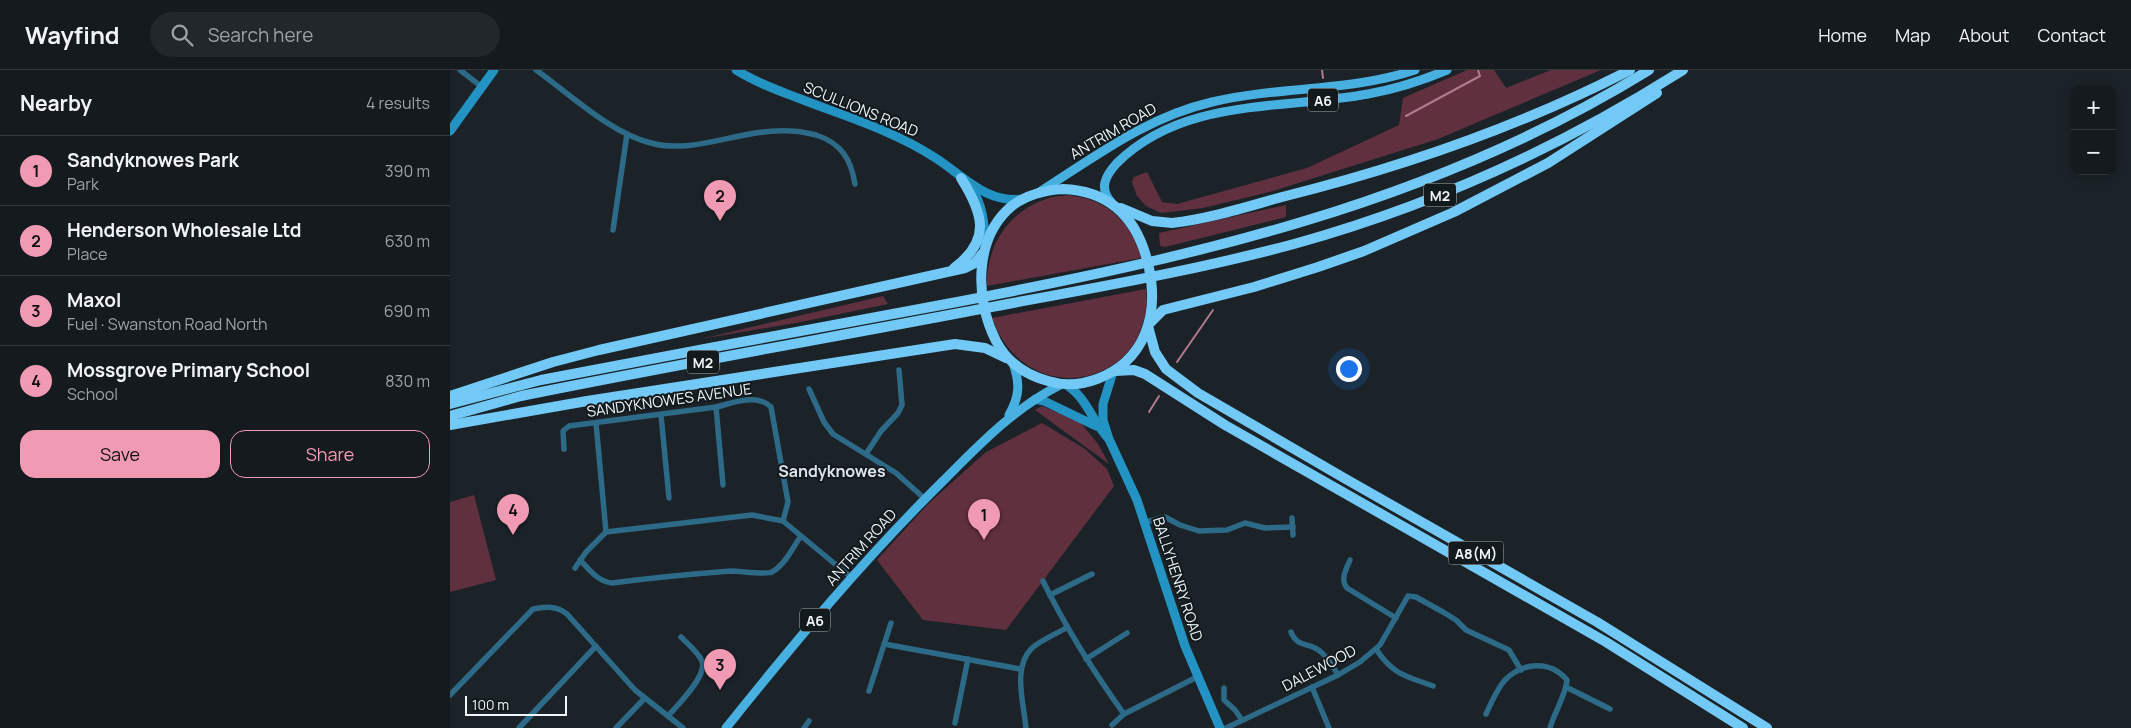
<!DOCTYPE html>
<html lang="en">
<head>
<meta charset="utf-8">
<style>
	:root { --surface:#141a1e; --page:#21272b; --text:#f1f3f6; --muted:#9da1a4; --line:#33383c; --accent:#f19ab3 }
	body { margin:0; font-family:Manrope,sans-serif; background:var(--page); color:var(--text) }
	.controls { position:absolute; right:15px; top:15px; display:grid; overflow:hidden; border-radius:10px; box-shadow:0 2px 12px #0003 }
	.controls button { width:45px; height:45px; display:grid; place-items:center; padding:0; border:0; border-bottom:1px solid var(--line); background:var(--surface); color:var(--text); font:25px sans-serif }
	.scale { position:absolute; left:15px; bottom:12px; width:102px; box-sizing:border-box; padding-left:5px; border:2px solid #eef4f7; border-top:0; font-size:14px; line-height:18px; white-space:nowrap; color:#eef4f7; -webkit-text-stroke:4px #121a1e; paint-order:stroke }
	.you { position:absolute; left:898px; top:298px; width:18px; height:18px; margin:-12px; border:4px solid #fff; border-radius:50%; background:#1a73e8; box-shadow:0 0 0 8px #1a73e833 }
	.badge { display:grid; place-items:center; width:32px; height:32px; border-radius:50%; background:var(--accent); color:#111; font-size:16px; font-weight:700 }
	.pin { position:absolute; translate:-50% -41px; filter:drop-shadow(0 1px 2px #0008) }
	.pin::after { content:''; position:absolute; top:26px; width:18px; height:15px; background:inherit; clip-path:polygon(0 0,100% 0,50% 100%) }
	.list { margin:0; padding:0; list-style:none }
	h2 { display:flex; justify-content:space-between; align-items:center; height:65px; margin:0; padding:0 20px; font-size:21px }
	h2 small { font-size:16px; font-weight:400; color:var(--muted) }
	.list li { display:grid; grid-template-columns:32px 1fr auto; gap:15px; align-items:center; box-sizing:border-box; height:70px; padding:0 20px; border-top:1px solid var(--line) }
	.list b { display:block; font-size:19px; white-space:nowrap }
	.list p { margin:0; font-size:16px; white-space:nowrap; color:var(--muted) }
	.list em { font-size:16px; font-style:normal; color:var(--muted) }
	.actions { display:flex; gap:10px; padding:15px 20px }
	.actions a { flex:1; padding:11px 0; border:1px solid var(--accent); border-radius:15px; text-align:center; font-size:18px; color:var(--accent) }
	.actions .main { background:var(--accent); color:#111 }
	.icon { flex:none; width:28px; height:28px; fill:none; stroke:currentColor; stroke-width:2; stroke-linecap:round; stroke-linejoin:round }
	.map { position:relative; flex:none; width:1681px; height:658px; overflow:hidden }
	header { display:flex; align-items:center; gap:30px; box-sizing:border-box; height:70px; padding:0 25px; background:var(--surface); border-bottom:1px solid var(--line) }
	header strong { font-size:24px }
	nav { display:flex; gap:28px; margin-inline-start:auto; font-size:18px }
	.search { width:350px; height:45px; background:var(--page); display:flex; align-items:center; gap:12px; box-sizing:border-box; padding:0 18px; border-radius:28px; color:var(--muted); font-size:19px }
	main { display:flex }
	aside { flex:1; background:var(--surface) }
	.map>svg:first-child { display:block }
	.green { fill:#61303f }
	.lines { fill:none; stroke-linecap:round; stroke-linejoin:round }
	.stream { stroke:#b27a8e; stroke-width:2 }
	.street { stroke:#2d6a87; stroke-width:5.5 }
	.secondary { stroke:#2293c2; stroke-width:9 }
	.primary { stroke:#48b0e1; stroke-width:9 }
	.highway { stroke:#73c9f5; stroke-width:10 }
	.labels { text-anchor:middle; dominant-baseline:central; stroke-width:4; stroke-linejoin:round; paint-order:stroke }
	.shield { fill:#121a1e; stroke:#acb3b6; stroke-width:1 }
	.shield-label { font-size:14px; font-weight:bold; fill:#eef4f7 }
	.street-label { font-size:15px; fill:#eef4f7; stroke:#121a1e }
	.neighbourhood-label { font-size:16px; font-weight:bold; fill:#dae5eb; stroke:#121a1e }
</style>
</head>
<body>
<header>
<strong>Wayfind</strong>
<div class="search"><svg class="icon" aria-label="search" viewBox="0 0 24 24"><circle cx="10" cy="10" r="6"/><path d="M15 15l6 6"/></svg>Search here</div>
<nav><a>Home</a><a>Map</a><a>About</a><a>Contact</a></nav>
</header>
<main>
<aside>
<h2>Nearby<small>4 results</small></h2>
<ul class="list">
<li><span class="badge">1</span><div><b>Sandyknowes Park</b><p>Park</p></div><em>390 m</em></li>
<li><span class="badge">2</span><div><b>Henderson Wholesale Ltd</b><p>Place</p></div><em>630 m</em></li>
<li><span class="badge">3</span><div><b>Maxol</b><p>Fuel · Swanston Road North</p></div><em>690 m</em></li>
<li><span class="badge">4</span><div><b>Mossgrove Primary School</b><p>School</p></div><em>830 m</em></li>
</ul>
<div class="actions"><a class="main">Save</a><a>Share</a></div>
</aside>
<div class="map">
<svg width="1681" height="658" viewBox="0 0 1681 658">
	<rect width="100%" height="100%" fill="#1b2328"/>
	<!-- green -->
	<g class="green">
		<path d="M1017,0H1044L1056,18L1101,0H1151L988,69L823,121L753,138L711,143L696,136L687,126L682,112L684,107L697,102L712,132L727,134L857,98L949,55L953,28Z"/>
		<path d="M619,125C628,127 638,128 646,132C669,142 686,164 691,188L537,216C536,176 558,142 596,129C603,126 612,126 619,125Z"/>
		<path d="M836,135V147L715,177L710,176L709,163Z"/>
		<path d="M696,219C698,236 695,248 689,264C672,304 620,320 582,298C562,287 549,268 542,248Z"/>
		<path d="M433,226L438,234L351,252L251,269Z"/>
		<path d="M592,336L630,352L648,374L659,394L585,340Z"/>
		<path d="M592,353L635,379L657,399L664,416L556,560L473,550L427,490L478,434L536,382Z"/>
		<path d="M24,425L46,510L0,522V432Z"/>
	</g>
	<g class="lines">
		<!-- stream -->
		<g class="stream">
			<path d="M872,0L873,8"/>
			<path d="M956,46L1030,6L1028,0"/>
			<path d="M727,292L763,240"/>
			<path d="M699,342L709,326"/>
		</g>
		<!-- street -->
		<g class="street">
			<path d="M10,0L32,17"/>
			<path d="M86,0C120,24 160,63 201,73C253,87 306,48 366,65C391,73 401,89 405,114"/>
			<path d="M163,160L177,64"/>
			<path d="M359,319L374,352L383,364L446,403L475,429"/>
			<path d="M266,337L273,415"/>
			<path d="M211,345L219,428"/>
			<path d="M146,353L156,462"/>
			<path d="M114,379L113,361L119,356L266,337C283,333 307,323 321,337L338,432L333,451"/>
			<path d="M416,384L431,361L448,343L452,335L449,300"/>
			<path d="M842,448L843,465"/>
			<path d="M696,452L715,447L730,455L749,461L777,460L795,453L815,458L843,457"/>
			<path d="M130,490C140,500 147,511 162,513C201,508 241,504 281,501C290,501 318,505 322,502C335,495 343,477 351,466"/>
			<path d="M900,490C896,500 890,509 897,518L946,548"/>
			<path d="M125,498L136,482L156,462L302,445L333,451L402,508"/>
			<path d="M593,511C616,558 643,601 674,644"/>
			<path d="M600,525L642,504"/>
			<path d="M841,562C847,578 860,572 871,582C877,587 884,598 888,605"/>
			<path d="M434,574L570,599"/>
			<path d="M926,579C943,605 956,606 983,616"/>
			<path d="M636,589L677,563"/>
			<path d="M862,617L879,658"/>
			<path d="M1116,617L1160,639"/>
			<path d="M774,618V630L785,640L792,650"/>
			<path d="M419,621L441,553"/>
			<path d="M0,625L83,539C96,537 106,535 117,544L185,620L233,658"/>
			<path d="M1036,644C1041,633 1047,619 1055,610C1073,592 1100,590 1117,610C1116,625 1104,643 1100,658"/>
			<path d="M218,646C228,635 258,605 252,591C248,582 238,574 231,567"/>
			<path d="M505,653L518,589"/>
			<path d="M662,655L674,644L747,607"/>
			<path d="M69,658L146,576"/>
			<path d="M166,658L194,629"/>
			<path d="M354,658L359,651"/>
			<path d="M576,658C574,634 562,597 582,578C591,570 606,564 616,558"/>
			<path d="M776,658L888,605L910,592L930,575L958,526L966,527L993,542L1006,550L1016,560L1059,580L1071,600"/>
		</g>
		<!-- secondary -->
		<g class="secondary">
			<path d="M286,0C305,12 327,20 348,28C394,46 442,60 484,87C513,105 535,134 574,129"/>
			<path d="M0,61L44,0"/>
			<path d="M520,115C533,135 535,154 535,177"/>
			<path d="M663,302L653,334V350L659,369L687,430L735,576L770,658"/>
			<path d="M615,314C636,326 642,351 658,368"/>
			<path d="M585,329L594,331L646,356"/>
		</g>
		<!-- primary -->
		<g class="primary">
			<path d="M591,121C646,86 697,47 762,32C829,16 899,22 965,0"/>
			<path d="M661,132C649,118 655,106 667,93C734,27 832,40 918,24C945,19 971,11 997,0"/>
			<path d="M559,345C570,326 570,313 563,293"/>
			<path d="M276,658C344,573 415,488 493,411C530,374 565,337 612,314"/>
		</g>
		<!-- highway -->
		<g class="highway">
			<path d="M613,119C663,121 689,151 699,198C709,245 695,291 647,309C631,315 614,316 598,311C576,305 557,292 546,271C525,230 523,167 563,135C577,125 596,120 613,119Z"/>
			<path d="M671,138L702,151L722,153C759,149 796,137 832,127C953,97 1069,57 1180,0"/>
			<path d="M504,198C542,170 533,143 511,108"/>
			<path d="M700,253L713,240L804,217L868,197L914,181L1004,142L1098,93L1207,23"/>
			<path d="M698,256L705,282L716,299L748,323L894,408L1147,552L1317,658"/>
			<path d="M665,301L684,300L695,304L775,355L1156,572L1293,658"/>
			<path d="M0,326L103,292L149,280L515,198L525,193L532,184"/>
			<path d="M0,334L91,310C224,284 358,260 491,235C739,188 981,135 1199,0"/>
			<path d="M0,346L71,326C219,296 367,270 515,242C625,221 736,203 844,174C981,136 1113,76 1233,0"/>
			<path d="M0,355L137,331L505,274L535,278L556,288"/>
		</g>
	</g>
	<g class="labels">
		<!-- shield labels -->
		<g class="shield">
			<rect x="858" y="18.5" width="30" height="23" rx="4"/>
			<rect x="974" y="113.5" width="32" height="23" rx="4"/>
			<rect x="237" y="280.5" width="32" height="23" rx="4"/>
			<rect x="998.5" y="471.5" width="55" height="23" rx="4"/>
			<rect x="350" y="538.5" width="30" height="23" rx="4"/>
		</g>
		<g class="shield-label">
			<text x="873" y="30">A6</text>
			<text x="990" y="125">M2</text>
			<text x="253" y="292">M2</text>
			<text x="1026" y="483">A8(M)</text>
			<text x="365" y="550">A6</text>
		</g>
		<!-- street labels -->
		<g class="street-label">
			<text transform="translate(411 39) rotate(22)">SCULLIONS ROAD</text>
			<text transform="translate(663 61) rotate(-30)">ANTRIM ROAD</text>
			<text transform="translate(219 330) rotate(-8)">SANDYKNOWES AVENUE</text>
			<text transform="translate(411 477) rotate(-48)">ANTRIM ROAD</text>
			<text transform="translate(728 509) rotate(72)">BALLYHENRY ROAD</text>
			<text transform="translate(869 598) rotate(-28)">DALEWOOD</text>
		</g>
		<!-- neighbourhood labels -->
		<g class="neighbourhood-label">
			<text x="382" y="401">Sandyknowes</text>
		</g>
	</g>
</svg>
<div class="controls">
<button>+</button>
<button>−</button>
</div>
<div class="scale">100 m</div>
<div class="you"></div>
<div class="pin badge" style="left:534px;top:470px">1</div>
<div class="pin badge" style="left:270px;top:151px">2</div>
<div class="pin badge" style="left:270px;top:620px">3</div>
<div class="pin badge" style="left:63px;top:465px">4</div>
</div>
</main>
</body>
</html>
